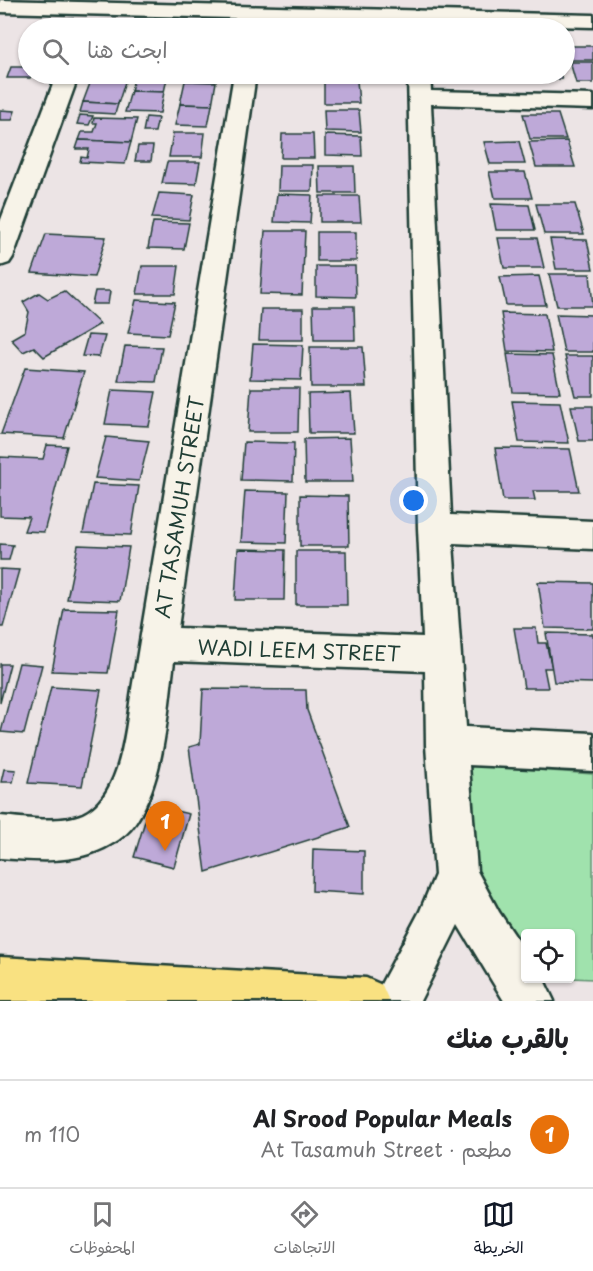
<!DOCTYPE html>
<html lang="ar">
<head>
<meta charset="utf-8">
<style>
	:root { --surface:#fff; --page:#f2f2f2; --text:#202124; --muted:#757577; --line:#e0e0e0; --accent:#111827 }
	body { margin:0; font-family:"Playpen Sans","Playpen Sans Arabic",sans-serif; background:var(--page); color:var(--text); direction:rtl }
	.controls { position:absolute; right:18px; bottom:18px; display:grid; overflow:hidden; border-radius:6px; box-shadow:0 2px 4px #0004 }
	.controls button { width:54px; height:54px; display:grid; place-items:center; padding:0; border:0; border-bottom:2px solid var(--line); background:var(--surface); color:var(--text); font:30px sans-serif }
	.you { position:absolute; left:414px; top:501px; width:21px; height:21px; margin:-15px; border:4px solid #fff; border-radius:50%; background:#1a73e8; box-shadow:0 0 0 9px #1a73e833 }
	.badge { display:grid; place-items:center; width:39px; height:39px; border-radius:50%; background:var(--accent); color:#fff; font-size:20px; font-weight:700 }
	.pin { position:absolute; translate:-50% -50px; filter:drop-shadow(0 2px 3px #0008) }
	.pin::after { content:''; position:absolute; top:32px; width:21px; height:18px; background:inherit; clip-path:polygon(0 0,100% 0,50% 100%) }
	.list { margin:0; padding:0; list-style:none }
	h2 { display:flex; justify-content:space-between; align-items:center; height:78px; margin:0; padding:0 24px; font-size:26px }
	h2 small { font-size:20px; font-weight:400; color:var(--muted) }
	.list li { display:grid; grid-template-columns:39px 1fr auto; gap:18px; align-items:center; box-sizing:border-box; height:108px; padding:0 24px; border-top:2px solid var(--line) }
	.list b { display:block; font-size:22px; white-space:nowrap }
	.list p { margin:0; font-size:20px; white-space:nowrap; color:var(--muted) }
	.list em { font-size:20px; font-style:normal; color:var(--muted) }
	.icon { flex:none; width:33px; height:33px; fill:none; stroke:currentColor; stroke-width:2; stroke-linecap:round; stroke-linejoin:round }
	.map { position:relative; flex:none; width:593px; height:1001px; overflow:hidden; direction:ltr }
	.search { position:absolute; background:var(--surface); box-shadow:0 2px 4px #0004; left:18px; right:18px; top:18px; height:66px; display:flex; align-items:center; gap:15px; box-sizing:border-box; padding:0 21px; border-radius:33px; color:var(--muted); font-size:22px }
	.sheet { height:186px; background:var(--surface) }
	nav { display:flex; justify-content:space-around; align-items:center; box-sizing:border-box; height:84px; border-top:2px solid var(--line); background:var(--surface); font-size:16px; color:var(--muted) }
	nav a { display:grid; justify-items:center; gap:3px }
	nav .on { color:var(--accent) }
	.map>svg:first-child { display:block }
	.green { fill:#a0e2ad; stroke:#609070; stroke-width:1.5 }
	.building { fill:#bea9d8; stroke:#1f3d34; stroke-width:1.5 }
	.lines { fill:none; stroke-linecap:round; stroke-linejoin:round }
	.minor-casing { stroke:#1f3d34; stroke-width:5 }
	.major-casing { stroke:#1f3d34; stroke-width:5 }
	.minor { fill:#f7f3e8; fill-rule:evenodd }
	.major { fill:#f9e181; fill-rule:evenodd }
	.labels { text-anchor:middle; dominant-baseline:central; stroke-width:4.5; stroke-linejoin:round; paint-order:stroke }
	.street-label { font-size:20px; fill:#1f3d34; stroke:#f7f3e8 }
</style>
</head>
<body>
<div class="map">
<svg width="593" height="1001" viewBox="0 0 593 1001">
	<rect width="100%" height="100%" fill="#ece4e5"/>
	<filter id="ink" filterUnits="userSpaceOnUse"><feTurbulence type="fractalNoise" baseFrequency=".0167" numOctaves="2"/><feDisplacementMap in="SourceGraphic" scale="12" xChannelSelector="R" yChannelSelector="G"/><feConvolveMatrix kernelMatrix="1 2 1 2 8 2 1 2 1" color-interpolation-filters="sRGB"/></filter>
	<g filter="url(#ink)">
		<!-- green -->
		<path class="green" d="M465,765L593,774V979L571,978L570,934H526L525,975L470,886Z"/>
		<!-- building -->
		<g class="building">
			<path d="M564,46H593V60H568Z"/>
			<path d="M570,62H593V83H576Z"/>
			<path d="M11,67H28V74H32L30,78H7Z"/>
			<path d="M94,74H128L126,79L92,78Z"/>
			<path d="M135,74H168L164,92L131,91Z"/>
			<path d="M288,74H319V76L288,77Z"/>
			<path d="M325,74H359V78H326Z"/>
			<path d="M524,74H560L562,79L526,80Z"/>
			<path d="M92,78L126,79L118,104L83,102Z"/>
			<path d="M185,81L216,82L212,105L180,104Z"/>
			<path d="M324,81H357L359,103H324Z"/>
			<path d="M131,91L164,92L160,113L125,112Z"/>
			<path d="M83,102L118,104L115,114L80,112Z"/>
			<path d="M180,104L212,105L208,126L175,125Z"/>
			<path d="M0,110L15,111L12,120H0Z"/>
			<path d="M324,110H359L361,132L325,131Z"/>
			<path d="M523,114H558L566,139H530Z"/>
			<path d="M80,115L93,116L89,125L77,124Z"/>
			<path d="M146,117L158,118L155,132H143Z"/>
			<path d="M94,118L137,119L131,142L79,140L82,132H94L97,123H93Z"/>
			<path d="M173,133H205L202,157H169Z"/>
			<path d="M282,134H313L314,158H281Z"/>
			<path d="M325,135L361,136L362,156L325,155Z"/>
			<path d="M79,140L131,142L125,164L80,162L81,157L87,158L89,149H76Z"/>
			<path d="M519,141L525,164H490L484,142Z"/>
			<path d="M567,141L575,167H536L529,142Z"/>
			<path d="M138,146H153L151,161H135Z"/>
			<path d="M167,162H200L196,184L162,183Z"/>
			<path d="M279,165H313L312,191H278Z"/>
			<path d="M319,166H354L355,193H320Z"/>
			<path d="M489,172H525L532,198H495Z"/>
			<path d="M159,193L194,195L189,220L152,218Z"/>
			<path d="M277,194L312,195L310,223L274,222Z"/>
			<path d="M320,196H359L361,222H320Z"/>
			<path d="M491,204L529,205L535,230H496Z"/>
			<path d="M536,204H575L584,234H544Z"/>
			<path d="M153,222L189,223L184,249L148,248Z"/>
			<path d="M265,231H305L302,295L260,294Z"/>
			<rect x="317" y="232" width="39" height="29"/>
			<path d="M46,234L106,237L94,277L32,273Z"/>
			<path d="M498,238H537L544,268H504Z"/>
			<path d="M550,239L587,240L593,269H556Z"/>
			<path d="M142,266H179L175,294H137Z"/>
			<path d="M316,266H355L356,297L316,296Z"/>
			<path d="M549,274H590L593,306H557Z"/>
			<path d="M539,276L546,305H506L500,277Z"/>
			<path d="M64,291L100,324L44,357L34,347L23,352L11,339L25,331L29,312L23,302L39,293L48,299Z"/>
			<path d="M95,291H110L108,304H92Z"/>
			<path d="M136,300L175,302L168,335L128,333Z"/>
			<path d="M313,306H354L355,340H314Z"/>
			<path d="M261,309H303V340H259Z"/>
			<path d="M501,313L545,314L552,352L507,351Z"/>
			<path d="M556,314L593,315V352H564Z"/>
			<path d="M88,335L105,336L99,357L82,356Z"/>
			<path d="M253,344L303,345L301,380L250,379Z"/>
			<path d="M125,346L162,347L156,382L118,381Z"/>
			<path d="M310,347H363L366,387H311Z"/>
			<path d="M507,354L552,355L560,393L513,392Z"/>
			<path d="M565,356H593V396H575Z"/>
			<path d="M25,368L84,372L64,438L1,434Z"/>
			<path d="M251,388H299L298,432H248Z"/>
			<path d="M112,390L156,392L149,426L105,424Z"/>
			<path d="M351,393L354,433H309L308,394Z"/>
			<path d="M512,401L560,402L569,443L519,442Z"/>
			<path d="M571,406H593V441H579Z"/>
			<path d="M106,437L149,441L139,481L95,478Z"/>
			<path d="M350,438L353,482H305L304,439Z"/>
			<path d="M244,442L294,443L293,481L241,480Z"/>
			<path d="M47,445L67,446L44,532L24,531L29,517L0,516V457L43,459Z"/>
			<path d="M495,448L570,449L579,491H533L535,500H503Z"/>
			<path d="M93,484L139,486L131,535L83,533Z"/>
			<path d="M245,491L288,492L286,543L241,542Z"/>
			<path d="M300,495L348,496L349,546H300Z"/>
			<path d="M0,544L13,545L9,560H0Z"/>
			<path d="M78,545L129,547L120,601L67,599Z"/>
			<path d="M238,549L285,550L284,600H235Z"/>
			<path d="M296,551H346L347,605H296Z"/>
			<path d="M0,569L19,570L3,627H0Z"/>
			<path d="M538,582L593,583V629L545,628Z"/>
			<path d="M64,609L119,610L108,673L52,671Z"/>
			<path d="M514,628H536L538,643H546L552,668H544L548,688H524Z"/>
			<path d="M546,633L593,634V683L554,682Z"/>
			<path d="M19,663L42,665L24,734L1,732Z"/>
			<path d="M0,664H10L0,703Z"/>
			<path d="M51,687L101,690L82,786L28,783Z"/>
			<path d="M203,689L306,690L307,710L350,827L206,872L189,747L200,744Z"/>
			<path d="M4,769L16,770L13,782H1Z"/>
			<path d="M150,805L189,814L174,867L134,857Z"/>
			<path d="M313,849L364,851V894L312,891Z"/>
		</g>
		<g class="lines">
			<!-- minor casing -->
			<g class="minor-casing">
				<g id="minor">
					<path d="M0,0L593,15V27L0,12Z"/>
					<path d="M57,74H79L13,257L9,263L0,266V222Z"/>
					<path d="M234,74H256L178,628L423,637L418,528L408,74H430L431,91L593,95V109L431,104L451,515L593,521V549L453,543L466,727L593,733V771L469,765L477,871L499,912L526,952V978H543L554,1001H504L458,925L420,1001H372L420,911L435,875L426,745L425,671L174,661C167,713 165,777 136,822C122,844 89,857 64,859C43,862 21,859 0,858V816C25,818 59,824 83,814C122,796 126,727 132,689Z"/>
				</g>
			</g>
			<!-- major casing -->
			<g class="major-casing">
				<path id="major" d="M0,957L366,978L382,985L389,1001H0Z"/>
			</g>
			<!-- minor -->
			<use href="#minor" class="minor"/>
			<!-- major -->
			<use href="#major" class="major"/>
		</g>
	</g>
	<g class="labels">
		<!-- street labels -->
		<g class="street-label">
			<text transform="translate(179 507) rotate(-81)">AT TASAMUH STREET</text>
			<text transform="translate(299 650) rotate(2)">WADI LEEM STREET</text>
		</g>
	</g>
</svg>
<div class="controls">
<button><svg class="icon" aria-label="locate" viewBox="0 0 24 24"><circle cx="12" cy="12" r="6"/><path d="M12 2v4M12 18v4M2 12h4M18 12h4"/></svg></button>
</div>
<div class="you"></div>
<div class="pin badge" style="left:165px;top:851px;background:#e8710a">1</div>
<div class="search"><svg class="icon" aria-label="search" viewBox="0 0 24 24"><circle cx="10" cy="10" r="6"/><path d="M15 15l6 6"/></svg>ابحث هنا</div>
</div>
<section class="sheet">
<h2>بالقرب منك<small></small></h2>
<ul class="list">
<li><span class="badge" style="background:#e8710a">1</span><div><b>Al Srood Popular Meals</b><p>مطعم · At Tasamuh Street</p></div><em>110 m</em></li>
</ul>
</section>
<nav>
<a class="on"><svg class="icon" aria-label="map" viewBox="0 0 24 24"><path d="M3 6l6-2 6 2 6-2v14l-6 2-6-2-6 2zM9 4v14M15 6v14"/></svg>الخريطة</a>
<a><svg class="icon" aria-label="directions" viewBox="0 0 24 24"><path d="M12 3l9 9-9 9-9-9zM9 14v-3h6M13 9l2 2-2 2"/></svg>الاتجاهات</a>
<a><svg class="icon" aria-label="saved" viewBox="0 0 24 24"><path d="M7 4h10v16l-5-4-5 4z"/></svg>المحفوظات</a>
</nav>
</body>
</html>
